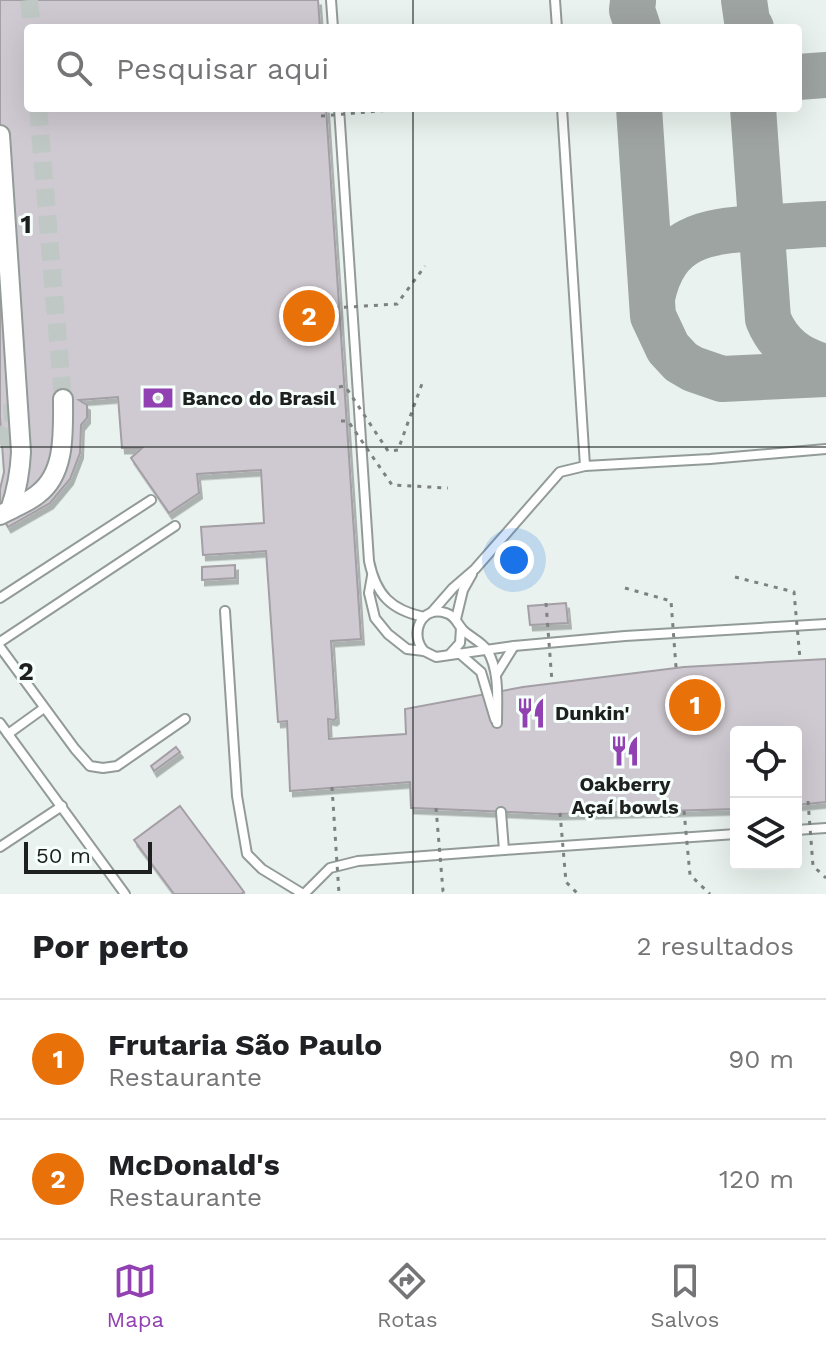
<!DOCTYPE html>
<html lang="pt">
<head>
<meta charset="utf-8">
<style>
	:root { --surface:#fff; --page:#f6f6f6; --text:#202124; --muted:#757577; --line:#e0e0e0; --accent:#9141b1 }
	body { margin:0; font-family:"Work Sans",sans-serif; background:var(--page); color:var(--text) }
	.controls { position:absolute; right:24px; bottom:24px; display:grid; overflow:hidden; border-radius:8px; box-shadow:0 8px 32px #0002 }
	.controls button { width:72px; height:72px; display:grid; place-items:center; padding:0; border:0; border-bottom:2px solid var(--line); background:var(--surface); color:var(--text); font:40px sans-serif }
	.scale { position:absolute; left:24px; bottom:20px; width:128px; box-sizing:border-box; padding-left:8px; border:4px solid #1d201f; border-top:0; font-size:22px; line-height:28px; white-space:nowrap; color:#1d201f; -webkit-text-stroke:6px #f6fffb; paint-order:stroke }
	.you { position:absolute; left:514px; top:560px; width:28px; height:28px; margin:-20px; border:6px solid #fff; border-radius:50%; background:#1a73e8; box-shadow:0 0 0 12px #1a73e833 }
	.badge { display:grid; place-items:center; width:52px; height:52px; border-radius:50%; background:var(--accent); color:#fff; font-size:26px; font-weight:700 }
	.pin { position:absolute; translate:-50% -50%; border:4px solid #fff; box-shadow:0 2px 8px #0006 }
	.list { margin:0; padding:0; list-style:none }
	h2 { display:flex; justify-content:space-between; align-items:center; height:104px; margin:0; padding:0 32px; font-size:34px }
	h2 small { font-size:26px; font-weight:400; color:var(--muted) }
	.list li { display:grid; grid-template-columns:52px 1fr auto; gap:24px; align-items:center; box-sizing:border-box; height:120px; padding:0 32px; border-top:2px solid var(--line) }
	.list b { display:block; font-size:30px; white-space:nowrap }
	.list p { margin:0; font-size:26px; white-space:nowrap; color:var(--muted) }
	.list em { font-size:26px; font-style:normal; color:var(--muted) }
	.icon { flex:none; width:44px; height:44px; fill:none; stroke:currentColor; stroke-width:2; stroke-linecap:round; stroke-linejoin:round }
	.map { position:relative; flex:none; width:826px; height:894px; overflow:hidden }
	.search { position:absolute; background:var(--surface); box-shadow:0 8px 32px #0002; left:24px; right:24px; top:24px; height:88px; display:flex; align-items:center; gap:20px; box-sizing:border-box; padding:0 28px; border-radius:8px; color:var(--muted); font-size:30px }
	.sheet { height:344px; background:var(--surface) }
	nav { display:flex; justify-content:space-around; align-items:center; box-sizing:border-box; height:112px; border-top:2px solid var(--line); background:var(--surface); font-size:22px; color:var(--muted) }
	nav a { display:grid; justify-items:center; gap:4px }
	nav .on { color:var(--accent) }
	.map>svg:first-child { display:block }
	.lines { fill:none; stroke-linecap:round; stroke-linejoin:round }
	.taxiway { stroke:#9ea4a1; stroke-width:46 }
	.building { fill:#cfcad1; stroke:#a39fa5; stroke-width:2; filter:url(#shadow) }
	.tertiary-tunnel { stroke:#c0c8c5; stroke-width:18; stroke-dasharray:18 9; stroke-linecap:butt }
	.service-casing { stroke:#939b98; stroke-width:12 }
	.tertiary-casing { stroke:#939b98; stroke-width:22 }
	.service { stroke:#fff; stroke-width:8 }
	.tertiary { stroke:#fff; stroke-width:18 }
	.path-bridge { stroke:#7d8280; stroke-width:3; stroke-dasharray:4 6; stroke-linecap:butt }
	.grid { fill:none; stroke:#1d201f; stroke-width:2; stroke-opacity:0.55 }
	.labels { text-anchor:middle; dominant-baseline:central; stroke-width:6; stroke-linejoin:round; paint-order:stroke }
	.poi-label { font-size:20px; font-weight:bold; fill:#1d201f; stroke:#f6fffb; text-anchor:start }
	.grid-label { font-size:26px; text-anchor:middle; font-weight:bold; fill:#1d201f; stroke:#f6fffb; stroke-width:6; stroke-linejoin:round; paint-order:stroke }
</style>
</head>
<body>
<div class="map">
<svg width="826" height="894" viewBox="0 0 826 894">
	<defs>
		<filter id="shadow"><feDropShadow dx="3" dy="5.5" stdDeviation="0" flood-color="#0004"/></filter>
	</defs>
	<rect width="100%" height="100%" fill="#e9f2ee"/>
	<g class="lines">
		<!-- taxiway -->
		<g class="taxiway">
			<path d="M744,0L747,21L751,28"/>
			<path d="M633,1L632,10L638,28"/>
			<path d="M798,77L826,75"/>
			<path d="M639,108L653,316L668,348L681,362L693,369L722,379L826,374"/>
			<path d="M753,108L768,319C779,346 798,360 826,367"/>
			<path d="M652,298C665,237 704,231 758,228C781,227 803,225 826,224"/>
		</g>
	</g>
	<!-- building -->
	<g class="building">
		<path d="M0,0H318L320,28H28V108H326L361,639L331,641L336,718L334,720L328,719L329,739L406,734L405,709L523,687L684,667L826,659V802L796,805V732H736V809L555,814L414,808H411L410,782L290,791L287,721L278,722L266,551L203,555L201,527L264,523L261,470L197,474L199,493L169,513L131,458L142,448H122L118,397L79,400L87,405V418L81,425L80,453L70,479L50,503L8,527L0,513V489L4,472L0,416Z"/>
		<path d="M235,565V578L202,580V567Z"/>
		<path d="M566,603L568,623L530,625L528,606Z"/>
		<path d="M176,747L180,752L154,771L151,766Z"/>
		<path d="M180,806L244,892L241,894H174L134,840Z"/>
	</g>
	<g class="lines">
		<!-- tertiary-tunnel -->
		<g class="tertiary-tunnel">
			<path d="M29,0L32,28"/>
			<path d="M38,108L63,399"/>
			<path d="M0,445L13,422L12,402"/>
		</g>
		<!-- service casing -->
		<g class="service-casing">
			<g id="service">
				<path d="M331,0L333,28"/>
				<path d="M555,0L557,28"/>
				<path d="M339,108L369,561C376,595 391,610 424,617"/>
				<path d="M562,108L585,466L710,459L826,449"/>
				<path d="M372,576L369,593L375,618L388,634L407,649L424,651L436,657L514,646L625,636L826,624"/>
				<path d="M0,598L151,500"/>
				<path d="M225,611L237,796L247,854L262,869L303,894"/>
				<path d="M432,612L453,588L475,569L560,472L585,466"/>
				<path d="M456,619L463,590L472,574"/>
				<path d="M0,642L175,526"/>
				<path d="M0,647L75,749L90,766L103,768L117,766L185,719"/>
				<path d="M424,651C409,634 421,605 446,613C456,616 457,624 463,630C470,637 482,642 487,650C500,671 497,700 497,723"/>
				<path d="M459,653L481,672L495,719"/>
				<path d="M450,654L460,643L461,628"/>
				<path d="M496,675L514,646"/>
				<path d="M0,723L125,894"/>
				<path d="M8,734L44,708"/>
				<path d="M796,830L826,828"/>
				<path d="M0,847L62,806"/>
				<path d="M504,850L736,834"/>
				<path d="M304,894L330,868L358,861L504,850L501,812"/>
			</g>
		</g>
		<!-- tertiary casing -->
		<g class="tertiary-casing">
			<g id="tertiary">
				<path d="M0,135L21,452C20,473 17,490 10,510L0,515"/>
				<path d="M10,510C19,505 30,501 38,494C66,473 63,431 63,399"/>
			</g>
		</g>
		<!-- service -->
		<use href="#service" class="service"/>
		<!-- tertiary -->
		<use href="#tertiary" class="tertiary"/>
		<!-- path-bridge -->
		<g class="path-bridge">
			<path d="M321,116L414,108"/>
			<path d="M334,308L397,304L425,266"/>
			<path d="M339,387L345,386L388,451L398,450L423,381"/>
			<path d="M341,421H348L392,485L448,488"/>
			<path d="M735,577L794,592L800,659"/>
			<path d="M625,588L671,601L676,667"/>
			<path d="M546,603L552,682"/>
			<path d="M332,787L339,894"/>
			<path d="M808,801L813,866L826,878"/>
			<path d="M436,808L443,891L445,894"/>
			<path d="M684,811L690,875L710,894"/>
			<path d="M560,813L566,882L578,894"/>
		</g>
	</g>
	<!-- grid -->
	<path class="grid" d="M413,0V28M413,108V894M0,447H826"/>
	<!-- icons -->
	<defs>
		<g id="bank-bare" transform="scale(2.4)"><path d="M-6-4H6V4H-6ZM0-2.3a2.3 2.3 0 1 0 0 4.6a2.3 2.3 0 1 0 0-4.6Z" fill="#9141b1" stroke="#f6fffb" stroke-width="2.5" paint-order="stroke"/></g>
		<g id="restaurant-bare" transform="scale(2.4)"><path d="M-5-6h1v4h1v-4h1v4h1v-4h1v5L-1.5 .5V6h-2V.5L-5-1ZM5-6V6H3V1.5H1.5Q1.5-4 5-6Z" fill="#9141b1" stroke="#f6fffb" stroke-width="2.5" paint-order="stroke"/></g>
	</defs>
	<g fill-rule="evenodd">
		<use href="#bank-bare" x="158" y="398"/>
		<use href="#restaurant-bare" x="531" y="713"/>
		<use href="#restaurant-bare" x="625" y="751"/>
	</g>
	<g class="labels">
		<!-- poi labels -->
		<g class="poi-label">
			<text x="182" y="398">Banco do Brasil</text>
			<text x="555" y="713">Dunkin'</text>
			<text x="625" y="784" text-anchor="middle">Oakberry<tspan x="625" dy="23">Açaí bowls</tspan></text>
		</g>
	</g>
	<g class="grid-label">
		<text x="26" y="233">1</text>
		<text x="26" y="680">2</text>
	</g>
</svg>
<div class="controls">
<button><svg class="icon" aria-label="locate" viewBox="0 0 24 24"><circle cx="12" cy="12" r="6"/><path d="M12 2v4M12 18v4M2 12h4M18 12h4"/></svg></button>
<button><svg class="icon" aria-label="layers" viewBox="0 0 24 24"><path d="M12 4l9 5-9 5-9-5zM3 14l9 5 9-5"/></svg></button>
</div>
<div class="scale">50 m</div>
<div class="you"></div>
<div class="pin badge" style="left:695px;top:705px;background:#e8710a">1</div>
<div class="pin badge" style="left:309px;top:316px;background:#e8710a">2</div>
<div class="search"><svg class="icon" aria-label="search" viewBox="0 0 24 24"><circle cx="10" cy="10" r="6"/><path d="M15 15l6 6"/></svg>Pesquisar aqui</div>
</div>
<section class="sheet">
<h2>Por perto<small>2 resultados</small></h2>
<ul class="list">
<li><span class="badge" style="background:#e8710a">1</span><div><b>Frutaria São Paulo</b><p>Restaurante</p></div><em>90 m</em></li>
<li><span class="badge" style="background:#e8710a">2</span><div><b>McDonald's</b><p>Restaurante</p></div><em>120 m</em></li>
</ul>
</section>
<nav>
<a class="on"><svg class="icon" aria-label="map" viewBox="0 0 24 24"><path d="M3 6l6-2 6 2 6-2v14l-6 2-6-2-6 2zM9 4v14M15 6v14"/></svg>Mapa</a>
<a><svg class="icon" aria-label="directions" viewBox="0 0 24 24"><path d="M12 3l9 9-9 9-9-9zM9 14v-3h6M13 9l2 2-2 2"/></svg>Rotas</a>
<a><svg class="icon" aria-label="saved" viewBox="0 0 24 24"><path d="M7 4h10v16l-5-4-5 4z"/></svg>Salvos</a>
</nav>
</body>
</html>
